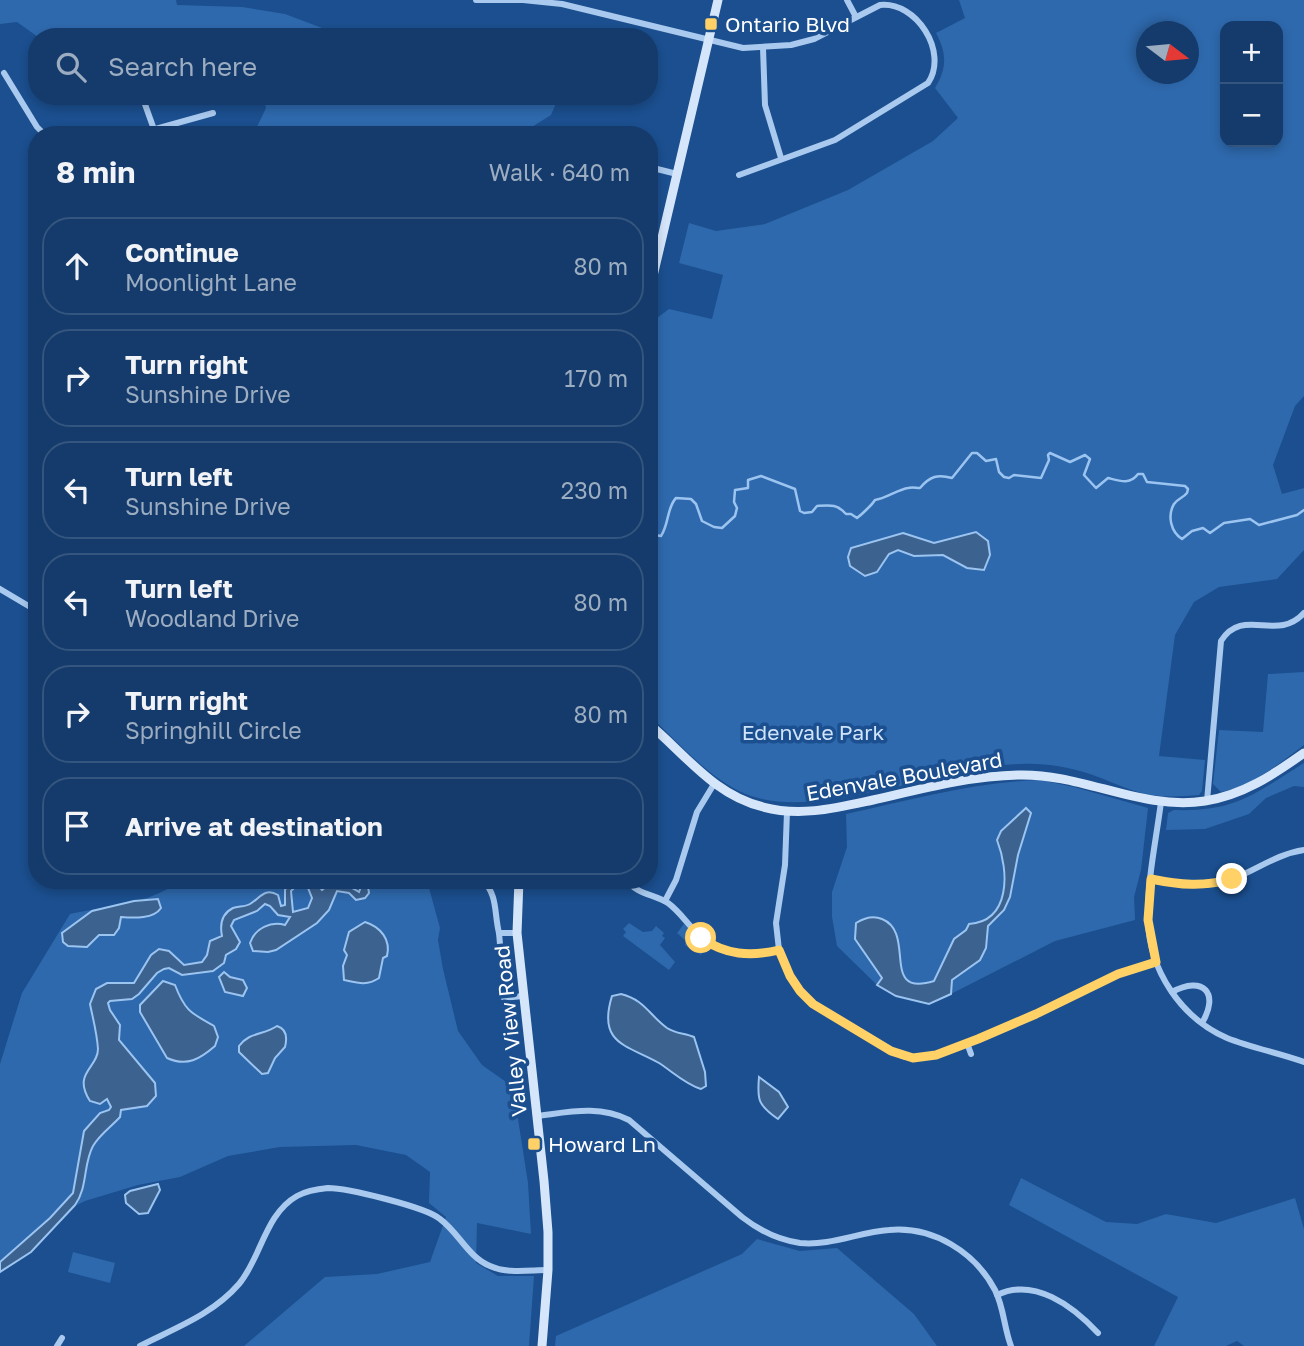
<!DOCTYPE html>
<html lang="en">
<head>
<meta charset="utf-8">
<style>
	:root { --surface:#143b6b; --page:#1d4271; --text:#f1f3f6; --muted:#9dadc1; --line:#33557e }
	body { margin:0; font-family:"Golos Text",sans-serif; background:var(--page); color:var(--text) }
	.controls { position:absolute; right:21px; top:21px; display:grid; overflow:hidden; border-radius:14px; box-shadow:0 4px 10px #0003 }
	.controls button { width:63px; height:63px; display:grid; place-items:center; padding:0; border:0; border-bottom:2px solid var(--line); background:var(--surface); color:var(--text); font:35px sans-serif }
	.compass { position:absolute; left:1136px; top:21px; width:63px; height:63px; border-radius:50%; background:var(--surface); box-shadow:0 4px 10px #0003; rotate:106deg }
	.stop { position:absolute; width:21px; height:21px; margin:-16px; border:5px solid #ffd166; border-radius:50%; background:#fff }
	.stop.end { background:#ffd166; border-color:#fff; box-shadow:0 2px 7px #0008 }
	.list { margin:0; padding:0; list-style:none }
	h2 { display:flex; justify-content:space-between; align-items:center; height:91px; margin:0; padding:0 28px; font-size:30px }
	h2 small { font-size:23px; font-weight:400; color:var(--muted) }
	.list li { display:grid; grid-template-columns:46px 1fr auto; gap:21px; align-items:center; box-sizing:border-box; height:98px; margin:0 14px 14px; padding:0 14px; border:2px solid var(--line); border-radius:28px }
	.list b { display:block; font-size:26px; white-space:nowrap }
	.list p { margin:0; font-size:23px; white-space:nowrap; color:var(--muted) }
	.list em { font-size:23px; font-style:normal; color:var(--muted) }
	.icon { flex:none; width:38px; height:38px; fill:none; stroke:currentColor; stroke-width:2; stroke-linecap:round; stroke-linejoin:round }
	.map { position:relative; flex:none; width:1304px; height:1346px; overflow:hidden }
	.search { position:absolute; background:var(--surface); box-shadow:0 4px 10px #0003; left:28px; top:28px; width:630px; height:77px; display:flex; align-items:center; gap:18px; box-sizing:border-box; padding:0 24px; border-radius:28px; color:var(--muted); font-size:26px }
	.panel { position:absolute; background:var(--surface); box-shadow:0 4px 10px #0003; left:28px; top:126px; width:630px; height:763px; border-radius:28px }
	.map>svg:first-child { display:block }
	.green { fill:#2e69ad; fill-rule:evenodd }
	.water { fill:#3c6290; stroke:#9cc4f0; stroke-width:2; fill-rule:evenodd }
	.lines { fill:none; stroke-linecap:round; stroke-linejoin:round }
	.stream { stroke:#9cc4f0; stroke-width:2.5 }
	.street { stroke:#a9c9ee; stroke-width:6 }
	.secondary { stroke:#d6e6fa; stroke-width:9 }
	.route { stroke:#ffd166; stroke-width:9 }
	.poi-dot { fill:#ffd166; stroke:#1b4f8f; stroke-width:2.5 }
	.labels { text-anchor:middle; dominant-baseline:central; stroke-width:7; stroke-linejoin:round; paint-order:stroke }
	.poi-label { font-size:21px; fill:#fff; stroke:#1b4f8f; text-anchor:start }
	.park-label { font-size:21px; fill:#cfe3fa; stroke:#1b4f8f }
	.street-label { font-size:21px; fill:#fff; stroke:#1b4f8f }
</style>
</head>
<body>
<div class="map">
<svg width="1304" height="1346" viewBox="0 0 1304 1346">
	<rect width="100%" height="100%" fill="#1b4f8f"/>
	<!-- green -->
	<g class="green">
		<path d="M0,0H176L177,5L242,7L285,14L346,37H180L177,28L152,37H38L17,22L0,24Z"/>
		<path d="M959,0H1304V396L1295,406L1273,465L1282,494L1304,488V550L1277,579L1219,587L1194,602L1175,635L1159,756L1205,760L1202,791L1199,795C1182,796 1163,798 1146,794C1127,790 1108,780 1090,774C1069,767 1044,763 1022,764C940,765 811,827 739,791C705,774 677,741 649,715V337L653,321L669,309L712,319L723,275L679,263L689,223L716,231L765,224L848,190L933,141L958,118L935,88C947,69 947,53 936,33L965,18ZM1225,26H1278V142H1225ZM1146,32H1188V74H1146ZM976,532L967,568L943,555L914,556L898,550L889,553L885,539L903,533L934,543Z"/>
		<path d="M263,96H559L551,115L519,135H253L266,108Z"/>
		<path d="M1304,672V745C1279,764 1252,786 1221,792L1213,784L1219,730L1263,732L1268,674Z"/>
		<path d="M1304,763V787L1294,786L1266,798L1249,814L1205,829L1166,830L1168,813L1174,810C1236,812 1254,794 1304,763Z"/>
		<path d="M1040,780L1074,787L1148,808L1141,870L1134,897L1135,920L1055,941L951,994V980L980,960L986,948L988,926L1004,910L1010,897L1025,808L1001,831L997,840L1002,853L1004,897L999,908L983,923L966,930L954,939L934,981C873,999 926,917 869,917L855,940L882,978L877,985L837,946L832,917V892L847,847L846,814C910,800 974,782 1040,780Z"/>
		<path d="M181,880H429V888L440,928L438,940L443,969L458,1031L482,1065L513,1087L528,1183L531,1234L477,1223L476,1263L498,1276H534L529,1346H244L325,1277L377,1274L430,1262L446,1217L429,1203L430,1172L406,1155L356,1145L280,1147L228,1156L180,1177L138,1185L85,1201L67,1210L0,1266V1064L22,993L70,914C106,906 152,904 181,880Z"/>
		<path d="M629,923L643,932L652,931L656,926L664,933L662,936L665,938L660,945L675,962L669,970L623,936L626,932L623,929Z"/>
		<path d="M684,924L707,946L701,955L685,945L686,941L677,933Z"/>
		<path d="M1021,1178L1106,1222L1137,1224L1166,1214L1216,1223L1295,1198L1304,1229V1346H1244L1237,1341L1226,1346H1154L1178,1297L1009,1205Z"/>
		<path d="M757,1239L800,1251L837,1248L914,1314L937,1346H555L556,1336L742,1254Z"/>
		<path d="M73,1252L115,1263L110,1283L68,1272Z"/>
	</g>
	<!-- water -->
	<g class="water">
		<path d="M903,533L934,543L976,532L988,541L990,555L984,570L967,568L943,555L914,556L898,550L889,554L877,572L865,576L850,566L848,557L851,548Z"/>
		<path d="M1026,808L1031,813L1018,855L1010,897L1004,910L988,926L986,948L980,960L952,980L951,994L929,1004L896,996L877,985L882,978L855,939L856,923C864,918 873,915 882,919C917,933 879,998 934,981L954,939L966,930L969,924C1011,921 1009,871 997,840L1001,831Z"/>
		<path d="M291,880L315,881L322,890C335,878 346,884 359,892L362,884L360,880H367L369,893L365,898L356,900L349,893L337,891L329,910L317,923L276,950L268,952L253,951L250,943C255,928 271,921 285,925L290,917L278,915L270,906L265,904L257,911L234,920L231,926L240,942L236,949L226,955L224,963L213,971L182,975L169,968L164,969L157,973L139,994L132,999L110,1001L108,1003L110,1010L120,1025L119,1040L155,1083L156,1096L147,1106L121,1110L120,1117C111,1127 100,1134 93,1146C83,1164 88,1187 75,1205L31,1252L0,1272V1262L50,1218L73,1193L84,1131L100,1113L109,1110L111,1107L107,1099L100,1104L90,1101C72,1073 98,1068 98,1049C97,1033 93,1019 90,1004L96,989L107,983H134L151,955L159,949L169,951L184,965L202,962L207,955L210,941L222,936C220,926 221,914 233,908C238,906 245,907 250,904C260,898 265,887 278,895L281,906L285,905V890ZM298,884L308,888L312,898L308,908L293,912L291,891Z"/>
		<path d="M158,899L161,908C154,919 134,918 121,917L119,928L114,935H99L87,947L68,946L63,942L62,933L92,911L134,901Z"/>
		<path d="M365,922C381,927 391,940 387,956L383,958L379,978C367,986 358,983 344,980L343,966L347,955L344,950L349,932Z"/>
		<path d="M224,972L230,977L243,980L247,988L243,996L225,992L219,977Z"/>
		<path d="M163,981L175,985C185,1011 191,1013 214,1026L218,1037L215,1046C200,1059 187,1067 167,1058L140,1012V1005Z"/>
		<path d="M621,994C645,1000 649,1015 667,1028C676,1034 685,1033 694,1037L705,1072L706,1086L701,1089C685,1084 673,1072 659,1063C627,1045 597,1044 612,996Z"/>
		<path d="M277,1026C287,1029 287,1039 285,1047L275,1058L268,1073L262,1074L239,1052V1046C249,1032 264,1035 277,1026Z"/>
		<path d="M759,1077L779,1092L788,1107L778,1119C758,1105 757,1100 759,1077Z"/>
		<path d="M158,1184L160,1190L148,1213L139,1214L126,1203L125,1195L130,1191Z"/>
	</g>
	<g class="lines">
		<!-- stream -->
		<path class="stream" d="M649,534L661,536C669,524 667,507 676,498L691,499L696,504L702,521L714,527L722,528L735,516L737,508L734,502L735,490L748,488V480L761,476L795,489L800,511L804,513L812,512L817,506C831,505 837,504 846,514H851L857,518C861,515 872,505 875,500C885,499 899,489 908,488C912,487 916,488 920,488C930,476 938,474 952,478L972,453H977L986,461L996,459L999,472L1004,477L1009,478L1014,475L1041,478L1049,460L1048,455L1050,453L1070,462L1085,455L1090,459L1084,475L1096,488L1108,478C1120,481 1130,485 1138,474H1143L1147,482L1185,486L1188,489L1187,493C1183,498 1177,499 1174,504C1167,516 1171,532 1182,539L1192,531L1203,528L1210,533L1224,523L1250,519L1259,525L1297,515L1304,510"/>
		<!-- street -->
		<g class="street">
			<path d="M476,0H523L562,4L743,48L791,45L814,39L880,5C916,1 949,52 928,83L835,140L739,175"/>
			<path d="M847,0L856,17"/>
			<path d="M763,48L765,105L781,158"/>
			<path d="M4,73L37,127L45,135"/>
			<path d="M142,96L156,135"/>
			<path d="M134,135L213,113"/>
			<path d="M649,167L677,174"/>
			<path d="M649,238L661,241"/>
			<path d="M0,589L37,611"/>
			<path d="M1207,801L1221,641C1243,606 1277,643 1304,613"/>
			<path d="M1161,802C1156,841 1147,881 1148,920C1149,970 1181,1018 1227,1038C1252,1048 1279,1053 1304,1062"/>
			<path d="M787,812L785,865L776,923L779,950L790,976L800,991L813,1004L902,1056L913,1058L936,1055L1020,1022L1119,974L1156,962"/>
			<path d="M1151,879C1178,885 1206,889 1233,879C1258,869 1277,854 1304,850"/>
			<path d="M483,880C498,896 494,913 499,933H517"/>
			<path d="M627,880C637,895 655,894 668,903C679,911 686,922 695,931C718,956 748,957 779,950"/>
			<path d="M665,901L676,880L697,812L714,784"/>
			<path d="M499,933L506,1010"/>
			<path d="M1172,992C1203,975 1220,993 1202,1023"/>
			<path d="M504,998L523,996"/>
			<path d="M967,1043L971,1054"/>
			<path d="M537,1116C570,1112 598,1105 629,1120L742,1217C760,1231 778,1240 800,1243C831,1246 859,1232 889,1230C933,1226 975,1252 995,1290C1004,1308 1004,1328 1011,1346"/>
			<path d="M997,1295C1034,1277 1073,1306 1098,1333"/>
			<path d="M57,1346L62,1338"/>
			<path d="M140,1346C175,1328 212,1315 239,1284C261,1258 265,1214 297,1196C306,1191 317,1189 328,1188C347,1188 426,1207 440,1219C459,1233 468,1257 490,1266C507,1274 530,1270 548,1270"/>
		</g>
		<!-- secondary -->
		<g class="secondary">
			<path d="M649,293L718,0"/>
			<path d="M649,724C686,755 714,795 763,807C801,817 836,808 873,800C921,789 969,776 1018,775C1083,773 1141,811 1205,801C1243,795 1273,775 1304,753"/>
			<path d="M519,880L517,933L544,1181L548,1232V1270L542,1346"/>
		</g>
	</g>
	<g class="lines">
		<!-- route -->
		<path class="route" d="M701,938C726,955 750,957 779,950L790,976L800,991L813,1004L891,1051L913,1058L936,1055L978,1039L1036,1014L1118,974L1156,962L1148,920L1151,879C1180,885 1204,887 1232,879"/>
	</g>
	<!-- markers -->
	<g class="poi-dot">
		<rect x="704" y="17" width="14" height="14" rx="3.5"/>
		<rect x="527" y="1137" width="14" height="14" rx="3.5"/>
	</g>
	<g class="labels">
		<!-- poi labels -->
		<g class="poi-label">
			<text x="725" y="24">Ontario Blvd</text>
			<text x="548" y="1144">Howard Ln</text>
		</g>
		<!-- park labels -->
		<g class="park-label">
			<text x="813" y="732">Edenvale Park</text>
		</g>
		<!-- street labels -->
		<g class="street-label">
			<text transform="translate(904 776) rotate(-10)">Edenvale Boulevard</text>
			<text transform="translate(510 1031) rotate(-96)">Valley View Road</text>
		</g>
	</g>
</svg>
<div class="controls">
<button>+</button>
<button>−</button>
</div>
<svg class="compass" viewBox="-18 -18 36 36"><path d="M0-13l5 13h-10z" fill="#e53935"/><path d="M0 13l5-13h-10z" fill="#9dadc1"/></svg>
<div class="stop" style="left:701px;top:938px"></div>
<div class="stop end" style="left:1232px;top:879px"></div>
<div class="search"><svg class="icon" aria-label="search" viewBox="0 0 24 24"><circle cx="10" cy="10" r="6"/><path d="M15 15l6 6"/></svg>Search here</div>
<section class="panel">
<h2>8 min<small>Walk · 640 m</small></h2>
<ul class="list">
<li><svg class="icon" aria-label="ahead" viewBox="0 0 24 24"><path d="M12 20V5M6 11l6-6 6 6"/></svg><div><b>Continue</b><p>Moonlight Lane</p></div><em>80 m</em></li>
<li><svg class="icon" aria-label="right" viewBox="0 0 24 24"><path d="M7 20v-9h11M14 6l5 5-5 5"/></svg><div><b>Turn right</b><p>Sunshine Drive</p></div><em>170 m</em></li>
<li><svg class="icon" aria-label="left" viewBox="0 0 24 24"><path d="M17 20v-9H6M10 6l-5 5 5 5"/></svg><div><b>Turn left</b><p>Sunshine Drive</p></div><em>230 m</em></li>
<li><svg class="icon" aria-label="left" viewBox="0 0 24 24"><path d="M17 20v-9H6M10 6l-5 5 5 5"/></svg><div><b>Turn left</b><p>Woodland Drive</p></div><em>80 m</em></li>
<li><svg class="icon" aria-label="right" viewBox="0 0 24 24"><path d="M7 20v-9h11M14 6l5 5-5 5"/></svg><div><b>Turn right</b><p>Springhill Circle</p></div><em>80 m</em></li>
<li><svg class="icon" aria-label="arrive" viewBox="0 0 24 24"><path d="M6 21V4h12l-3 4 3 4H6"/></svg><div><b>Arrive at destination</b></div></li>
</ul>
</section>
</div>
</body>
</html>
